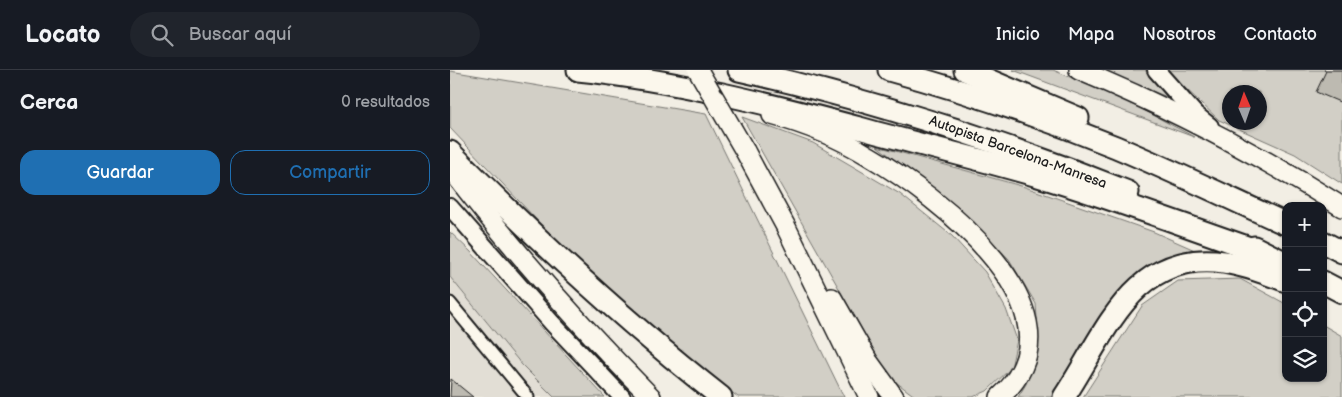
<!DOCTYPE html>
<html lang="es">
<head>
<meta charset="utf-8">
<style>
	:root { --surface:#171b24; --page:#20242c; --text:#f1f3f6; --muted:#9ea1a6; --line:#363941; --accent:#1f6fb2 }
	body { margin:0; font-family:"Balsamiq Sans",sans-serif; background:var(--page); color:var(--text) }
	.controls { position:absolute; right:15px; bottom:15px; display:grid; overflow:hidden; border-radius:10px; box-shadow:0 1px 4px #0004 }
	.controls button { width:45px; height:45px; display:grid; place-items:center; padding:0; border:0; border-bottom:1px solid var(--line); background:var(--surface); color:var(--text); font:25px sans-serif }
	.compass { position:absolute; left:772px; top:15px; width:45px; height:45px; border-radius:50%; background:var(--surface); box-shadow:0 1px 4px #0004; rotate:358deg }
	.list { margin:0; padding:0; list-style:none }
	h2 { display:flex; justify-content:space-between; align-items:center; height:65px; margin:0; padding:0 20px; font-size:21px }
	h2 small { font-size:16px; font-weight:400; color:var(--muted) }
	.actions { display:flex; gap:10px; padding:15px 20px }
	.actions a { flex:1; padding:11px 0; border:1px solid var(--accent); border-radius:15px; text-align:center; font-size:18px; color:var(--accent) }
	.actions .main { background:var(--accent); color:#fff }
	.icon { flex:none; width:28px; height:28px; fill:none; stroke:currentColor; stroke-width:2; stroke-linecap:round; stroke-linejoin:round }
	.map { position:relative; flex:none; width:892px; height:327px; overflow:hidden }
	header { display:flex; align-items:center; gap:30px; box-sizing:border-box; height:70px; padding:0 25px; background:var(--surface); border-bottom:1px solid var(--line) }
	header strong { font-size:24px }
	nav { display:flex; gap:28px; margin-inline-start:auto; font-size:18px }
	.search { width:350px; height:45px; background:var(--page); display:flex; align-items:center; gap:12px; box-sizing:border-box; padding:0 18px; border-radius:28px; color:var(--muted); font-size:19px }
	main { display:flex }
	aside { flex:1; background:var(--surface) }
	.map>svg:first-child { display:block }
	.built { fill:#e2ded5 }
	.green { fill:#d2cfc6; stroke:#777671; fill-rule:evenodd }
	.building { fill:#bdbab1; stroke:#1c1c1c }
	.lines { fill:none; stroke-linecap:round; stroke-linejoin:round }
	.street-casing { stroke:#1c1c1c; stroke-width:15 }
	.secondary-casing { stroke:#1c1c1c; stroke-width:20 }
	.primary-casing { stroke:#1c1c1c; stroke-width:22 }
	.highway-casing { stroke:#1c1c1c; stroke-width:25 }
	.street { stroke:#fbf7ec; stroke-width:11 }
	.secondary { stroke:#fbf7ec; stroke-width:16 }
	.primary { stroke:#fbf7ec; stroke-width:19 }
	.highway { stroke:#fbf7ec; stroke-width:21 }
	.primary-bridge-casing { stroke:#1c1c1c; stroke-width:22; stroke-linecap:butt }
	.primary-bridge { stroke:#fbf7ec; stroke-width:19 }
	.labels { text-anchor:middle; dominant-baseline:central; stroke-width:5; stroke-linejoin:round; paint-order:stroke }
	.street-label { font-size:14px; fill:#1c1c1c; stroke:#fbf7ec }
</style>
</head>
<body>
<header>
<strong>Locato</strong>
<div class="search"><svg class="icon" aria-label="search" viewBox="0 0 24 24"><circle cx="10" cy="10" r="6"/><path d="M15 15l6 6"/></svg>Buscar aquí</div>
<nav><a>Inicio</a><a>Mapa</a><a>Nosotros</a><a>Contacto</a></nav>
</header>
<main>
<aside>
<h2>Cerca<small>0 resultados</small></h2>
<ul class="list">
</ul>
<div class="actions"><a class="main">Guardar</a><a>Compartir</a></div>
</aside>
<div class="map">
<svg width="892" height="327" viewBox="0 0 892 327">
	<rect width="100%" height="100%" fill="#f2eee4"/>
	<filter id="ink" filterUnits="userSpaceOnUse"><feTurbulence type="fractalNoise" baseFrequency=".02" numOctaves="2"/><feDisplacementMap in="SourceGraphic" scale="10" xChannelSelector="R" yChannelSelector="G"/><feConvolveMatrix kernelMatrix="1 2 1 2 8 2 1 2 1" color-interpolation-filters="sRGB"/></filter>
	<g filter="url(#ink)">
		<!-- built -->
		<path class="built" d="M0,207L72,295L104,327H0Z"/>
		<!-- green -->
		<g class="green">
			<path d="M563,0H603L675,30L744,67Z"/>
			<path d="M651,0H695L717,27Z"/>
			<path d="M716,0H892V114L845,84L769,50ZM779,22H809V52H779Z"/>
			<path d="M0,1L256,44L394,327H288L256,303L118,183L0,58Z"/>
			<path d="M292,47L363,73L450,124L502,166L535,202L556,239L567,270L561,298L537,321L523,327H466L439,307Z"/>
			<path d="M427,76L575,117L704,162L747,181C732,185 716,188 702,194C670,208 625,295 607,327H568L576,314L585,288L588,262L586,234L559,189L513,142Z"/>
			<path d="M0,162L20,181L155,327H104L72,295L0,207Z"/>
			<path d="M790,209L836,234V308H873V255L892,266V327H633L692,236L728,211Z"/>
		</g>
		<!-- building -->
		<g class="building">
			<path d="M874,0H892V33L866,22L876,1Z"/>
			<path d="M1,309L23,327H0Z"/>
		</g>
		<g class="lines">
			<!-- street casing -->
			<g class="street-casing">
				<path id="street" d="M0,233L78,327"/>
			</g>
			<!-- secondary casing -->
			<g class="secondary-casing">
				<g id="secondary">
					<path d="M706,0L745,44L760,56"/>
					<path d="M0,137L102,253L172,327"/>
				</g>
			</g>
			<!-- primary casing -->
			<g class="primary-casing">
				<g id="primary">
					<path d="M629,0C720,38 809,84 892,137"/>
					<path d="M322,45C355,54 390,68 419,86C486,125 643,243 550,327"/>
					<path d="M295,81L336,157L419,327"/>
					<path d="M0,98C60,177 131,256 201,327"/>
					<path d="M382,228L418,291L444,327"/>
				</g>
			</g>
			<!-- highway casing -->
			<g class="highway-casing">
				<g id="highway">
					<path d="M128,0C224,10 320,34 413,59C471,75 530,89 588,106C665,129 741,158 817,184"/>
					<path d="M289,0C422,30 551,71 678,122"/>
					<path d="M439,0C516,21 592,47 666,77C723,101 779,128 836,154"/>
					<path d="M515,0L628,48"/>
					<path d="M0,82C86,169 175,252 271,327"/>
					<path d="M873,172L892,182"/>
					<path d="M804,177L836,193"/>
					<path d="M873,212L892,222"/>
					<path d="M614,327C655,266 682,179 774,192C795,195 816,203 836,211"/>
				</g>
			</g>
			<!-- street -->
			<use href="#street" class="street"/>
			<!-- secondary -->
			<use href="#secondary" class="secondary"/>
			<!-- primary -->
			<use href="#primary" class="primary"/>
			<!-- highway -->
			<use href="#highway" class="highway"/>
			<!-- primary-bridge casing -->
			<g class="primary-bridge-casing">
				<path id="primary-bridge" d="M248,0L295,81"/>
			</g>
			<!-- primary-bridge -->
			<use href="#primary-bridge" class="primary-bridge"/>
		</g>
	</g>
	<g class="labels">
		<!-- street labels -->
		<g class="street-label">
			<text transform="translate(568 82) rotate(20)">Autopista Barcelona-Manresa</text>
		</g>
	</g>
</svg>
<div class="controls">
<button>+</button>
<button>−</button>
<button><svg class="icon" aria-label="locate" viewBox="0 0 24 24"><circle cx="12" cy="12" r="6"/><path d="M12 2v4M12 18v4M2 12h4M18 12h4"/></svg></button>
<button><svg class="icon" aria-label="layers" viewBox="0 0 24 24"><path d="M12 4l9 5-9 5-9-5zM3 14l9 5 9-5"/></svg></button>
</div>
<svg class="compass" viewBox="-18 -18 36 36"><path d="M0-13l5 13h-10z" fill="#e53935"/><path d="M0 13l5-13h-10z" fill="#9ea1a6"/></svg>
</div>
</main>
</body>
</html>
